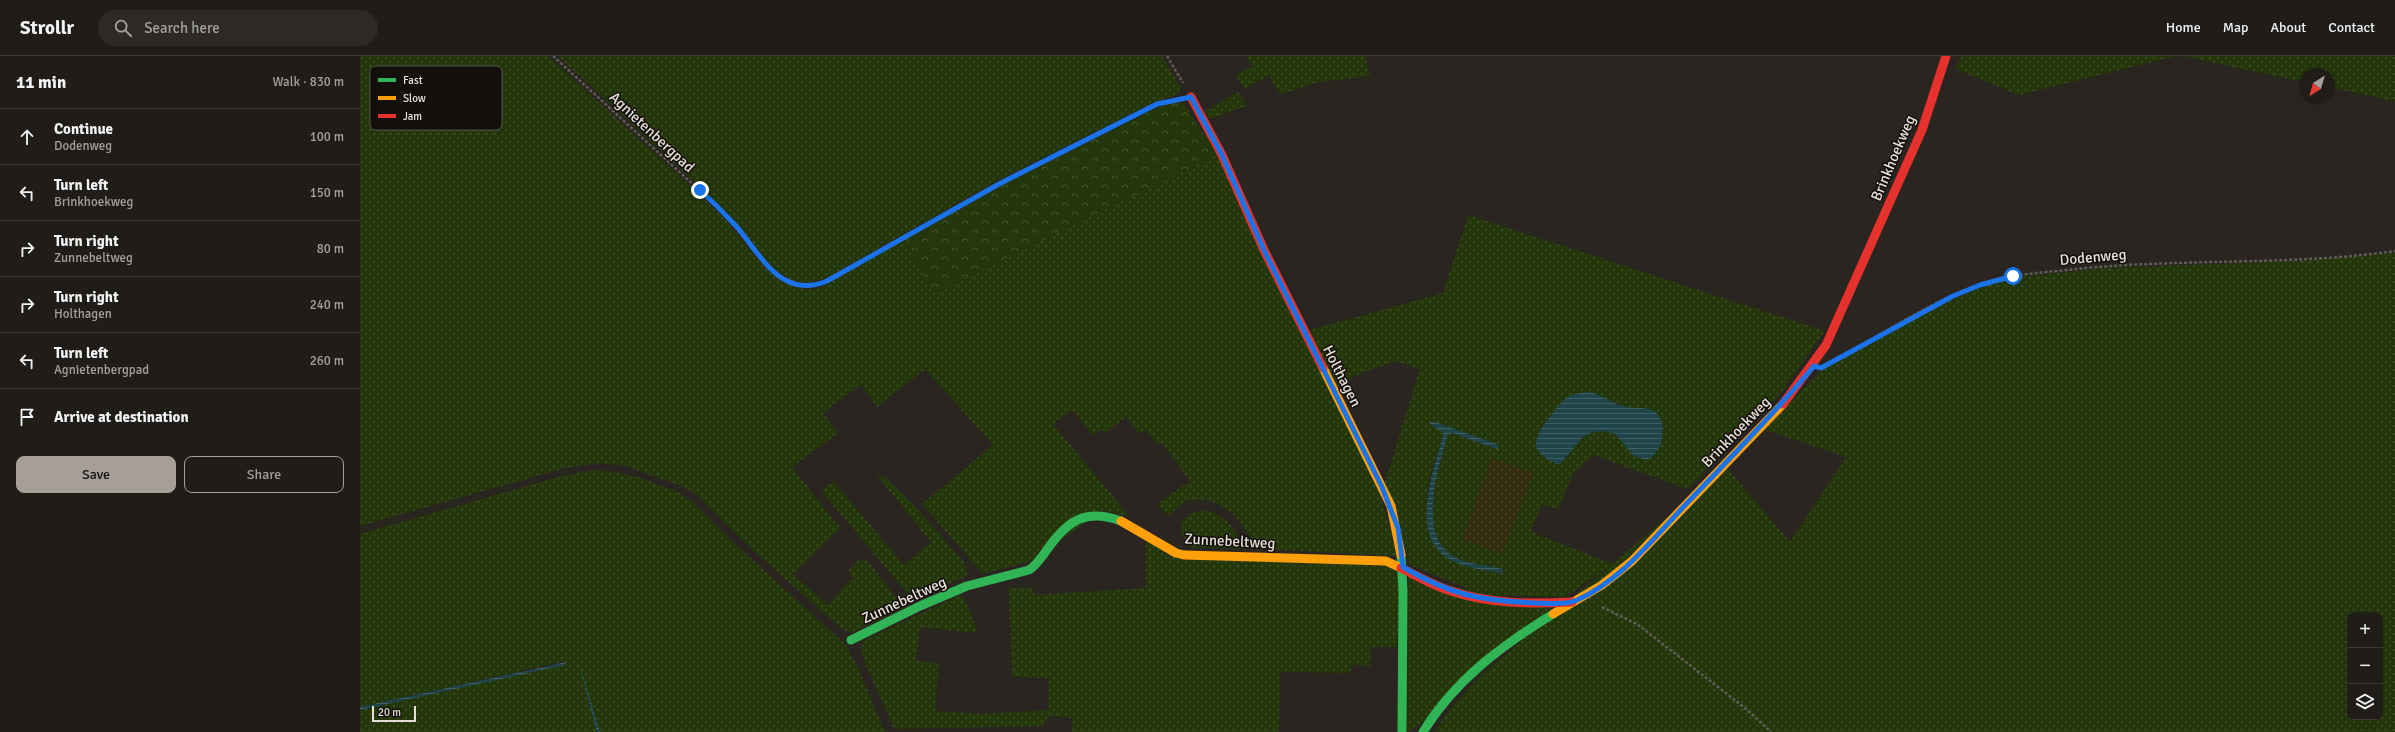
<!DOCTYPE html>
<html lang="en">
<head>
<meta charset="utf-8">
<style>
	:root { --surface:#201c18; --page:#2d2925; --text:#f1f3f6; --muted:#a2a1a2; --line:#3d3a37; --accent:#a59f98 }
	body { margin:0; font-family:Signika,sans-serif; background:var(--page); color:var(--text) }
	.controls { position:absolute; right:12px; bottom:12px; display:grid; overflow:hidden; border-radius:8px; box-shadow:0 4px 16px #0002 }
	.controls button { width:36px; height:36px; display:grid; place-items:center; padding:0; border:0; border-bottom:1px solid var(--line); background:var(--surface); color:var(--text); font:20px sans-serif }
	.compass { position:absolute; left:1939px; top:12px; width:36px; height:36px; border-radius:50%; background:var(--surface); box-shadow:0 4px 16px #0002; rotate:217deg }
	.scale { position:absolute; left:12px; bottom:10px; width:44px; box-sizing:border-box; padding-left:4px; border:2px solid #e7e0d9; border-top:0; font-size:11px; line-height:14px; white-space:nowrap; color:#e7e0d9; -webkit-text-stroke:3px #130f0b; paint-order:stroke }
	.stop { position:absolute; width:12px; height:12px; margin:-9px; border:3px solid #1a73e8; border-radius:50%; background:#fff }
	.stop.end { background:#1a73e8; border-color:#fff; box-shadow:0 1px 4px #0008 }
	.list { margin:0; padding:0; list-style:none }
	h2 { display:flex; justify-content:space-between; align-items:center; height:52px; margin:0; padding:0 16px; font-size:17px }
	h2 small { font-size:13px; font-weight:400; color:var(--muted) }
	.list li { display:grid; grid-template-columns:26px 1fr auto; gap:12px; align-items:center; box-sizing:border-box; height:56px; padding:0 16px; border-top:1px solid var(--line) }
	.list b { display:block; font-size:15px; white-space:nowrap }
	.list p { margin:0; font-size:13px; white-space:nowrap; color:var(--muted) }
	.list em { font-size:13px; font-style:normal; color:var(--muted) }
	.actions { display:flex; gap:8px; padding:12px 16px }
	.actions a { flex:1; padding:9px 0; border:1px solid var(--accent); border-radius:8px; text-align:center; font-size:14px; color:var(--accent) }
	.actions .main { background:var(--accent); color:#111 }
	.icon { flex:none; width:22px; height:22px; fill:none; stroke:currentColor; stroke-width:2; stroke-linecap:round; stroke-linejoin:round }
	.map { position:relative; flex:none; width:2035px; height:676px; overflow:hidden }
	header { display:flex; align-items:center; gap:24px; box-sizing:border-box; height:56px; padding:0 20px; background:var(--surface); border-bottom:1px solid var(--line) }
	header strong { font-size:19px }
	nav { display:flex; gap:22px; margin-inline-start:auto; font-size:14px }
	.search { width:280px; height:36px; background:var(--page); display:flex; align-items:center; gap:10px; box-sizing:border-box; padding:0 14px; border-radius:22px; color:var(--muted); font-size:15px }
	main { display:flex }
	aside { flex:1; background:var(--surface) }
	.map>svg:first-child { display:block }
	.green { fill:url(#green-dots); fill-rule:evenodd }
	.forest { fill:url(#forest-crowns) }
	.sand { fill:url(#sand-dots) }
	.water { fill:url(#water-rules) }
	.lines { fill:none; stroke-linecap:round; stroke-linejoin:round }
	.path { stroke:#625c56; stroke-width:2.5; stroke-dasharray:3 2; stroke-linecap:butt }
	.fast { stroke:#30b455; stroke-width:9 }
	.slow { stroke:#ff9f0a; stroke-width:9 }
	.jam { stroke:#e5322d; stroke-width:9 }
	.route { stroke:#1a73e8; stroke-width:5 }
	.labels { text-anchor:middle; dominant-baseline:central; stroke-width:3; stroke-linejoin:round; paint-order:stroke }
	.street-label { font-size:15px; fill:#e7e0d9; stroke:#130f0b }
	.key { fill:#130f0b; stroke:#534e49; stroke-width:1 }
	.key-label { font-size:11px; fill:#e7e0d9 }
</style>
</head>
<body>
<header>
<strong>Strollr</strong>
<div class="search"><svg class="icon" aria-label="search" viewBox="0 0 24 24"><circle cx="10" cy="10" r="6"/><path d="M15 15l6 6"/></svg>Search here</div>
<nav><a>Home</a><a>Map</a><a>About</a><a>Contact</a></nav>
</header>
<main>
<aside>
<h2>11 min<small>Walk · 830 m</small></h2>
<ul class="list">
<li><svg class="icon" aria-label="ahead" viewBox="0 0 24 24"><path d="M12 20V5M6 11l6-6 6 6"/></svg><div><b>Continue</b><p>Dodenweg</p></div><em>100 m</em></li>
<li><svg class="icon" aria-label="left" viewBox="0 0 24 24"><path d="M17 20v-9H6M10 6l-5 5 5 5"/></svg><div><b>Turn left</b><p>Brinkhoekweg</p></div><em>150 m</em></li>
<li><svg class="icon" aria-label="right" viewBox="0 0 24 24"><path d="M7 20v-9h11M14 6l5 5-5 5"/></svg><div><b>Turn right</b><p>Zunnebeltweg</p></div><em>80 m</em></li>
<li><svg class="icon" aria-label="right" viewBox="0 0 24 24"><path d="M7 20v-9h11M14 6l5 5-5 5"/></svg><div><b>Turn right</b><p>Holthagen</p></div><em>240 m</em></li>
<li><svg class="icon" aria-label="left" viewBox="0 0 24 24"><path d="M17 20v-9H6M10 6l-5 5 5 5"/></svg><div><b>Turn left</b><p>Agnietenbergpad</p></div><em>260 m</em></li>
<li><svg class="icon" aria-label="arrive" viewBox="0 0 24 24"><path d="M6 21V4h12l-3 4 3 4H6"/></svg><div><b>Arrive at destination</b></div></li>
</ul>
<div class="actions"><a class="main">Save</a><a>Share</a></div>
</aside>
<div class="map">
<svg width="2035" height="676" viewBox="0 0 2035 676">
	<defs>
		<pattern id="green-dots" width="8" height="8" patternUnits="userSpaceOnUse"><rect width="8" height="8" fill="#24370b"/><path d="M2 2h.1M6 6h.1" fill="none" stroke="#44542e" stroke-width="1.8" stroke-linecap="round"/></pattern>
		<pattern id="forest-crowns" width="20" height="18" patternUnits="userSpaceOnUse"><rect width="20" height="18" fill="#24370b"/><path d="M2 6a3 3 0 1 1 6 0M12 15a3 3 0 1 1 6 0" fill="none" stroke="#44542e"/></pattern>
		<pattern id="sand-dots" width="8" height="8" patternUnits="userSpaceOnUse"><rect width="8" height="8" fill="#342d10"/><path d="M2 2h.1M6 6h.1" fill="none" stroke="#514b32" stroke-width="1.8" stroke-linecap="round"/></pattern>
		<pattern id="water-rules" width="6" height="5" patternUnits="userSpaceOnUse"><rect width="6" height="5" fill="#1f454b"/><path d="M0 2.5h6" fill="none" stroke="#406064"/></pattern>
	</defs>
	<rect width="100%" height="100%" fill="#2a2520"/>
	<!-- green -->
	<g class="green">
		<path d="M0,0H188L337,136L363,161L405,212L425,227L447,234L460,232L543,185L575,237L858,99L1018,431L1037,500L899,493L873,457L852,445L836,443L825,445L809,459L805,457L797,448L830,425L801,386L797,388L785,373L779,378L766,361L745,377L742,373L733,379L712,354L693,368L770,461L742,454L674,504L623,518L562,448L633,389L565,313L517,351L501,328L463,357L478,377L432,411L480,472L433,518L468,549L493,521L488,515L499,504L508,505L544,552L491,577L482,573L395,496L336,438L324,431L266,410L237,407L205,412L0,470Z"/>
		<path d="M198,0H802L821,32L817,39L796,45L638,124L466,222L447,227L433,224L419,216L406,204L367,156Z"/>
		<path d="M886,0H1005L1010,20L959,26L920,39L909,19L884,33L876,19L892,10Z"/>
		<path d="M1601,0H1816L1659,39L1596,13Z"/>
		<path d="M1823,0H2035V45L1969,31V18H1945V26Z"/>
		<path d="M878,36L887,50L849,63L845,55Z"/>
		<path d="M1108,159L1465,275L1423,334L1328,433L1233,399L1213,418L1198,453L1182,448L1171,476L1253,508L1205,541L1124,539L1050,509L1025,426L1060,313L1035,305L1001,317L976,331L950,274L1083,237ZM1230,336L1269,353L1282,351L1297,357L1301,362L1303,371L1273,399C1267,393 1263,383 1255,379C1234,365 1215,387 1206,403L1179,376C1194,355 1203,339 1230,336ZM1072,365L1137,388V393L1092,377L1088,379C1079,409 1057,480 1093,500C1108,509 1126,509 1143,513L1142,517L1118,513L1082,497C1078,489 1072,480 1069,472C1060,439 1075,407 1084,377L1082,373L1072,369Z"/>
		<path d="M2035,197V676H1075L1087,657L1117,623L1366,411L1430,486L1486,401L1402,373L1462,314L1582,248L1632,227L1659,221L1747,212L1940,205ZM1990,559H2020V661H1990Z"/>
		<path d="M233,414L255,416L281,422L320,437L335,448L376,489L486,589L498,612L525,676H240L220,612L237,676H0V654L206,608L204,605L0,651V478L199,421Z"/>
		<path d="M516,418L525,421L560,456L604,506L608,520L552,543L461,435L473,425L544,509L571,486Z"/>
		<path d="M846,454C866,460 877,474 883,493L832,492L822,479V465L831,457Z"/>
		<path d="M786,483L800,492L1028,510L1040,519L1037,591H1010L1011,610L992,609L990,617L920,616L919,676H712V662L688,660L683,670L534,673L503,602L501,592L503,585L600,539L605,543L618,577L560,571L556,605L579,607L575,655L621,658L688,654L689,622L652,621L649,532H673L674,539L786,532Z"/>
		<path d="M1048,520L1193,553L1062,668L1047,676Z"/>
	</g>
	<!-- forest -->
	<path class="forest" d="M815,47H823L858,99L575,237L543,185L641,130L799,51Z"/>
	<!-- sand -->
	<path class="sand" d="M1132,402L1173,417L1142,498L1102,483Z"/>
	<!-- water -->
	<g class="water">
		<path d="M1230,336C1242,339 1250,346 1262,350C1277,355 1298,346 1302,368C1304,374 1302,384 1300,390C1296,396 1293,403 1285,404L1273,399L1255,378L1244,375L1233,376L1223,381L1201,407L1197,408C1190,405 1179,399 1176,391C1172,380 1200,346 1209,340C1215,337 1224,337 1230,336Z"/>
		<path d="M1072,365L1137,388L1139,391L1137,393L1092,377L1088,379C1078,409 1057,480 1093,500C1108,509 1126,509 1143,513L1142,517C1124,514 1102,512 1086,501C1049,475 1075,410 1084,377L1070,368Z"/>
		<path d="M206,606L205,609L0,654V651Z"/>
		<path d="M220,612L221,613L240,676H237Z"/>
	</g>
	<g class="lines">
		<!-- path -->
		<g class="path">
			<path d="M193,0L362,155L407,210L421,221L447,231L467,225L639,127L797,48L814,44"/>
			<path d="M807,0L823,27"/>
			<path d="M1479,302C1530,274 1580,239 1636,224C1662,217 1690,216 1717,213C1823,202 1930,210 2035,195"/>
			<path d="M1242,551L1277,568L1385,652L1411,676"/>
		</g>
		<!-- fast -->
		<g class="fast">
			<path d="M1041,499L1043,535L1042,676"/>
			<path d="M491,584L560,550L607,530L669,514C678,508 683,499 689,491C709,463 727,453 761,465"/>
			<path d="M1063,676C1095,624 1141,590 1193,558"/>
		</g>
		<!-- slow -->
		<g class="slow">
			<path d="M963,312L1031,450L1041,499"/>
			<path d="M761,465L816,497L824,499L1026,505L1041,512"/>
			<path d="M1193,558L1242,529L1272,505L1423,348"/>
		</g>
		<!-- jam -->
		<g class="jam">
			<path d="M831,41L862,99L904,194L963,312"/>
			<path d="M1423,348L1466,289L1562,74L1586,0"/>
			<path d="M1041,512C1057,520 1074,530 1091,535C1129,548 1172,548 1212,546"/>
		</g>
	</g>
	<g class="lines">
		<!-- route -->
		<path class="route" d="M340,134C353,146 365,158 377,171C402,201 422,244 467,225L639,128L797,48L831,41L862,99L904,194L1022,431L1038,472L1043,511C1090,539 1122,545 1176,547C1187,547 1204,549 1215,545C1262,525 1296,479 1330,444C1372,400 1415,357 1454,310L1461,312L1593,240L1620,229L1653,220"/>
	</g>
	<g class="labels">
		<!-- street labels -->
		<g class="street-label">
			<text transform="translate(292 76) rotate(43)">Agnietenbergpad</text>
			<text transform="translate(1533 102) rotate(-67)">Brinkhoekweg</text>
			<text transform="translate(1733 201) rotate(-5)">Dodenweg</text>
			<text transform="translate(982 320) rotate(63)">Holthagen</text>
			<text transform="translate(1376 376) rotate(-46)">Brinkhoekweg</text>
			<text transform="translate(870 485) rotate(3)">Zunnebeltweg</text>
			<text transform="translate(544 544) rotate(-25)">Zunnebeltweg</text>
		</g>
	</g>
	<!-- legend -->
	<rect x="10" y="10" width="132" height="64" rx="6" class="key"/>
	<rect x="18" y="22" width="18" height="4" fill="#30b455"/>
	<rect x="18" y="40" width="18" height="4" fill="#ff9f0a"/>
	<rect x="18" y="58" width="18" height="4" fill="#e5322d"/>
	<g class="key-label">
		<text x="43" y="28">Fast</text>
		<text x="43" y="46">Slow</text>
		<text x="43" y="64">Jam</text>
	</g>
</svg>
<div class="controls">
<button>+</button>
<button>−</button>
<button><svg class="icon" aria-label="layers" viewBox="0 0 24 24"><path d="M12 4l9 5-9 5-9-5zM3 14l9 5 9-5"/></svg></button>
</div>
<svg class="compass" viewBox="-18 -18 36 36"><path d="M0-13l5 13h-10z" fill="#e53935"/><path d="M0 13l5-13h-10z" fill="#a2a1a2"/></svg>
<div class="scale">20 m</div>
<div class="stop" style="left:1653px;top:220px"></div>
<div class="stop end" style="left:340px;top:134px"></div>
</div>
</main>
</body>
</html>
